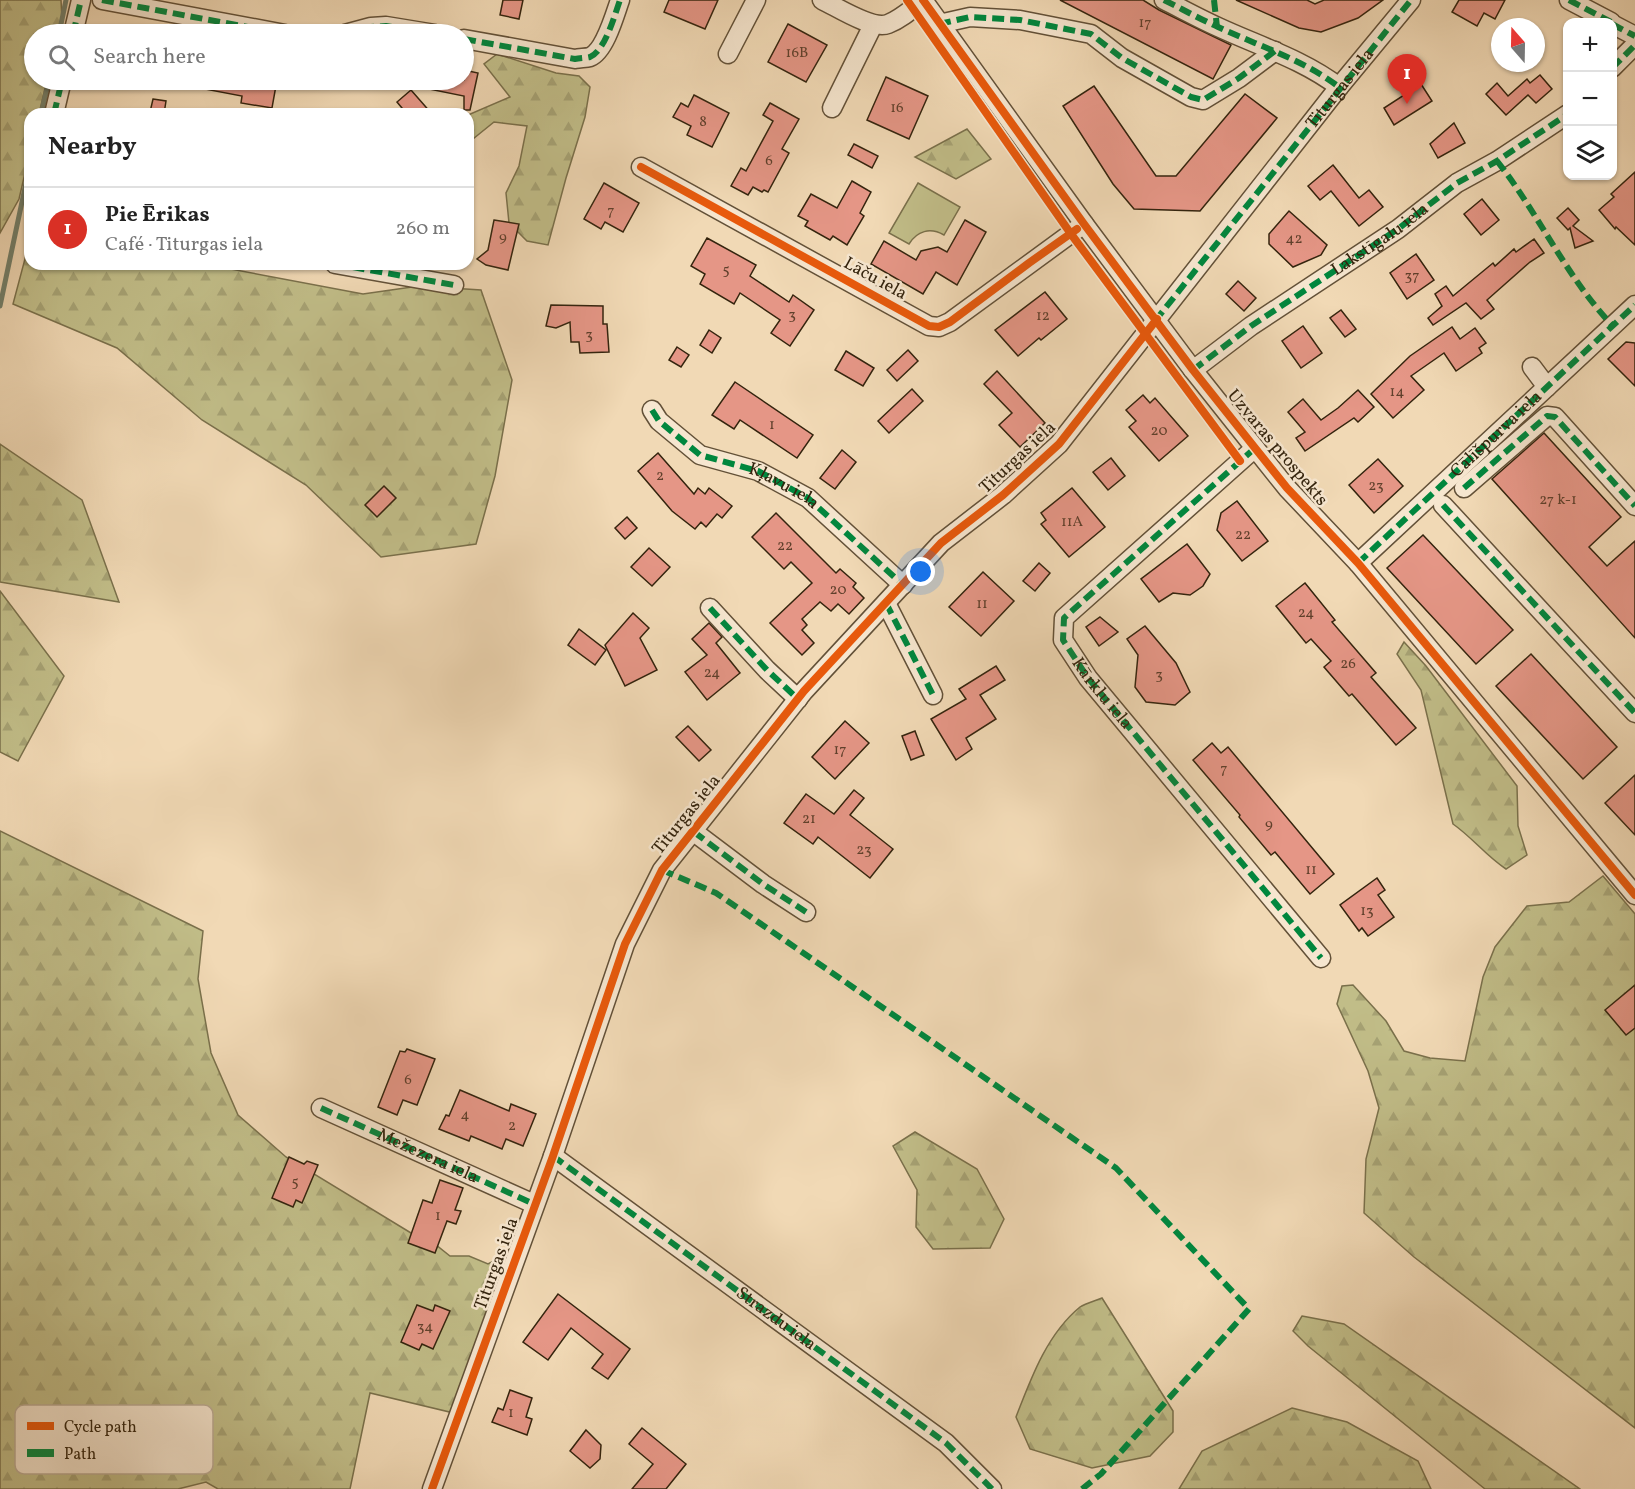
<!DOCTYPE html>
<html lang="en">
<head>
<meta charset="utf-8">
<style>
	:root { --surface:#fff; --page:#f6f6f6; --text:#222; --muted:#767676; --line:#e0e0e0; --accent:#d93025 }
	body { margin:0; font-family:Vollkorn,serif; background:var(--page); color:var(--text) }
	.controls { position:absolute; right:18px; top:18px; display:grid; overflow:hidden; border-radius:12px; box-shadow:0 2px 4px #0004 }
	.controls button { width:54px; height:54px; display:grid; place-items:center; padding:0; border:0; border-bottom:2px solid var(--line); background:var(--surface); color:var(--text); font:30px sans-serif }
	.compass { position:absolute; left:1491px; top:18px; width:54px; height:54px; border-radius:50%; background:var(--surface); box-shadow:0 2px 4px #0004; rotate:340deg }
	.you { position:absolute; left:921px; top:572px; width:21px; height:21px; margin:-15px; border:4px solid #fff; border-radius:50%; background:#1a73e8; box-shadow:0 0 0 9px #1a73e833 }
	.badge { display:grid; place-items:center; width:39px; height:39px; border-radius:50%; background:var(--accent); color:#fff; font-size:20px; font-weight:700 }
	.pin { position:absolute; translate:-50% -50px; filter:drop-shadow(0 2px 3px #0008) }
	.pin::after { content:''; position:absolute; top:32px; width:21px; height:18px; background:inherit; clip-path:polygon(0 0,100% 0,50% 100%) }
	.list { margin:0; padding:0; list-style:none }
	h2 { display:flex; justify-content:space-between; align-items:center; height:78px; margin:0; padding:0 24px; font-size:26px }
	h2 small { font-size:20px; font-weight:400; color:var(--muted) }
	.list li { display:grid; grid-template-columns:39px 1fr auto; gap:18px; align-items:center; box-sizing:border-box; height:84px; padding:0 24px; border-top:2px solid var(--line) }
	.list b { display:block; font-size:22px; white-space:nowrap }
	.list p { margin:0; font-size:20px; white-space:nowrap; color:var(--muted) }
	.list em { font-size:20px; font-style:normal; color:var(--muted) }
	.icon { flex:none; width:33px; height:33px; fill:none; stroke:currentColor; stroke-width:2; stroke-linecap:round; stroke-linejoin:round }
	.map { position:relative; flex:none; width:1635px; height:1489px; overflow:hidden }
	.search { position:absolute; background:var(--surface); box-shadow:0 2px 4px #0004; left:24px; top:24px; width:450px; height:66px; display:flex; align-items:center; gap:15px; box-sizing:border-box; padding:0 21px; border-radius:33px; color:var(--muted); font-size:22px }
	.panel { position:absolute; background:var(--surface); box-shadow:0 2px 4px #0004; left:24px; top:108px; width:450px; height:162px; border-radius:18px }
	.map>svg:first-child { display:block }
	.green { fill:#c1bd88; stroke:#7a704b; stroke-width:1.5 }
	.forest { fill:url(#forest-firs); stroke:#7a704b; stroke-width:1.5 }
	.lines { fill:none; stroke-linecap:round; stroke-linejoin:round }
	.stream { stroke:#727f6a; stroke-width:5 }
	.building { fill:#e59686; stroke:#34240e; stroke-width:1.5 }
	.minor-casing { stroke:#635138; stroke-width:21 }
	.minor { stroke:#f6e6cf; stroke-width:18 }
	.quiet { stroke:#00873e; stroke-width:6; stroke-dasharray:12 6; stroke-linecap:butt }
	.cycleway-casing { stroke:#f6e6cf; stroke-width:11 }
	.cycleway { stroke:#e8590c; stroke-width:8 }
	.labels { text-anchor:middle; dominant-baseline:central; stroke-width:5; stroke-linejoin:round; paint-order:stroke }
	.number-label { font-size:15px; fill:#60402c }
	.street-label { font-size:18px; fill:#34240e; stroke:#f6e6cf }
	.key { fill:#f6e6cf; stroke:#bcac95; stroke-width:1.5 }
	.key-label { font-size:16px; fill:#34240e }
</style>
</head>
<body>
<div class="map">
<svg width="1635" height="1489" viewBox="0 0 1635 1489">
	<defs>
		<pattern id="forest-firs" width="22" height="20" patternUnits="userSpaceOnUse" patternTransform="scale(1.5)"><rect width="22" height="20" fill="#c1bd88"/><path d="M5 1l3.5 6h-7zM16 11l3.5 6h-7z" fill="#a6a274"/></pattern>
	</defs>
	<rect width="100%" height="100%" fill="#f1d9b5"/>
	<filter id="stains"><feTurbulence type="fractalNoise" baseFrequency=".00333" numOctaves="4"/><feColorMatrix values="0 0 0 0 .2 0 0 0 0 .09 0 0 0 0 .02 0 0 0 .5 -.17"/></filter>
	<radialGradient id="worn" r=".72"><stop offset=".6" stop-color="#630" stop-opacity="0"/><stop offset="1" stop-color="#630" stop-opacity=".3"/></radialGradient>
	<!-- green -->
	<path class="green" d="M918,183L960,207L944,235C930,227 917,231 909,244L889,233Z"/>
	<!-- forest -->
	<g class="forest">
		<path d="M0,0H61L62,20L58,34H34V80H47L39,114H30V152L19,199L0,233Z"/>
		<path d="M497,54L556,73L579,76L590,87L585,117L566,178L548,245L527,241L509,223L506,193L519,166L527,126L494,122L468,143V115L510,97L484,64Z"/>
		<path d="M967,129L991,159L956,179L915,157Z"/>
		<path d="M30,240V264H204L363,294L419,286L481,290L512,380L495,476L476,544L381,557L306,485L202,420L117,348L13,304Z"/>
		<path d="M0,444L82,500L119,602L0,582Z"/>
		<path d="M0,591L64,676L18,761L0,752Z"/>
		<path d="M1404,642L1426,666L1517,786L1518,826L1527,855L1506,869C1486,856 1473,838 1453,824L1421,690L1397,654Z"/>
		<path d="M0,831L203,931L198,979L211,1053L238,1115L286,1157L411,1233L431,1241L450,1256H469L488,1264L520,1247L458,1414L370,1393L350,1489H218L206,1482L178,1489H0Z"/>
		<path d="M1603,876L1635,914V1428L1414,1257L1364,1213L1366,1159L1379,1108L1368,1071L1337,1004L1342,986L1353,985L1386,1021L1404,1051L1430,1058L1465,1061L1483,977L1495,947L1527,906L1569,902Z"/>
		<path d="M915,1132L977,1169L1004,1219L990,1248L933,1249L916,1227L917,1190L893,1146Z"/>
		<path d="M1102,1298L1173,1411V1432L1150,1456L1092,1468L1030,1449L1016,1417C1031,1378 1047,1334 1080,1307C1086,1303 1095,1301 1102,1298Z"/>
		<path d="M1302,1316L1344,1324L1580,1489H1485L1308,1346L1293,1331Z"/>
		<path d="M1292,1408L1347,1422L1418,1461L1431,1489H1179L1202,1451Z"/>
	</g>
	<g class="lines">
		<!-- stream -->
		<g class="stream">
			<path d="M59,34L66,0"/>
			<path d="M41,114L49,80"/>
			<path d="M0,306L30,164"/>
		</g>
	</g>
	<!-- building -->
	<g class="building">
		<path d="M503,0H523L519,19L500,15Z"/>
		<path d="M669,0H718L705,29L664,12Z"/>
		<path d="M1060,0H1143L1159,10L1231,45L1213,79Z"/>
		<path d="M1236,0H1307L1315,4L1324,0H1383L1358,18L1321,32L1299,28Z"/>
		<path d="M1459,0H1505L1495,19L1484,13L1477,26L1452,12Z"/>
		<path d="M788,24L827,45L806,82L768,62Z"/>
		<path d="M464,70L478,73L470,110H464V96L414,86L415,80H464Z"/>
		<path d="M1540,75L1552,89L1536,103L1528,95L1506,115L1486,94L1497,83L1508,96L1527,79L1530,83Z"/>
		<path d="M886,77L928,96L909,139L867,120Z"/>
		<path d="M190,80H277L272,108L241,103L242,96L189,86Z"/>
		<path d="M1421,84L1432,101L1394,125L1384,108Z"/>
		<path d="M1094,86L1156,176H1176L1245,94L1277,118L1200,211L1134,209L1113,184L1063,106Z"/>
		<path d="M411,90L432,114H407L397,102Z"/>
		<path d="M694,95L729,113L712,147L687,135L691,126L673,117L681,103L688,107Z"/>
		<path d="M153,99L166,101L164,114L150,112Z"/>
		<path d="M770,103L799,119L782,149L789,153L768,192L764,190L762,192L753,187L748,195L731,186L741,168L746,171L773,121L763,115Z"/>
		<path d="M1454,123L1465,143L1438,158L1430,144Z"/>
		<path d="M854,144L878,156L872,168L848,155Z"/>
		<path d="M1333,165L1359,198L1369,190L1383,207L1359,226L1331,191L1320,200L1308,186Z"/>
		<path d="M1635,172V245L1616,227L1615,229L1599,210L1614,197L1611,194Z"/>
		<path d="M852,181L871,192L860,213L864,216L847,245L833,236L830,240L805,226L808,221L798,216L811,194L837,208Z"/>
		<path d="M604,183L639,203L623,232L605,222L601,229L584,219Z"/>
		<path d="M1482,199L1499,220L1481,235L1464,214Z"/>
		<path d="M1568,208L1579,220L1573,226L1593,241L1575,248L1570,228L1568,230L1557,218Z"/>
		<path d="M1289,211L1327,245L1321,255L1293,267L1269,244V234Z"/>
		<path d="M494,220L519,224L508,270L486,265L477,259L488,250Z"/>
		<path d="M965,220L986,232L957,285L936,272L923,294L871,264L884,241L916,260L921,251L938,247L947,252Z"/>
		<path d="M707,238L756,265L750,276L789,302L793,295L814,310L790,346L771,333L780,320L740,293L734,304L700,284L705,274L691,266Z"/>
		<path d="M1534,239L1544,253L1530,262L1487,300L1494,309L1481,319L1466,303L1433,325L1428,318L1442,306L1435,294L1446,286L1453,296L1493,263L1495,266L1514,249L1516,252Z"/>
		<path d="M1416,254L1434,280L1407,299L1390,273Z"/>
		<path d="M1238,281L1256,298L1244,311L1226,294Z"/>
		<path d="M1045,292L1067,319L1041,340L1039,338L1018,356L995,330Z"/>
		<path d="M551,305L603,306V324H607L609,352L580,353L579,342H571L570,322L556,328L546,326Z"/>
		<path d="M1341,310L1356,329L1345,337L1330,318Z"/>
		<path d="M1303,326L1322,353L1301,368L1282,341Z"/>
		<path d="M1452,327L1460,339L1475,328L1486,343L1479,348L1482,353L1456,371L1444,353L1411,376L1424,390L1393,418L1371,394L1410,356Z"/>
		<path d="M709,330L721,338L712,353L700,345Z"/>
		<path d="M1626,342L1635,343V386L1608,359Z"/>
		<path d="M677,347L689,355L681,367L669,360Z"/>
		<path d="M908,350L918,361L897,381L887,370Z"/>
		<path d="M846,351L874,368L863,386L835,370Z"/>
		<path d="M997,371L1045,423L1020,447L999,425L1012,413L984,384Z"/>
		<path d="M735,382L813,435L797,458L740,420L734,429L712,415Z"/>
		<path d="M912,389L923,401L889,433L878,421Z"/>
		<path d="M1358,390L1374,407L1358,422L1354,418L1305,451L1296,438L1305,432L1288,412L1303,399L1321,420L1338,408Z"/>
		<path d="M1143,395L1150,403L1155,398L1188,436L1159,461L1129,427L1136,421L1126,410Z"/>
		<path d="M1544,433L1621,517L1589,547L1607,566L1635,541V638L1492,479Z"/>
		<path d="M842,450L856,462L835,489L820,478Z"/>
		<path d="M658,453L694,494L698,488L705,494L709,488L732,506L722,518L717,514L706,527L701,522L695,529L672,511L638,471Z"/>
		<path d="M1111,458L1125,476L1108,490L1093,472Z"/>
		<path d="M1378,459L1403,486L1374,513L1349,485Z"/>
		<path d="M384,486L396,498L377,517L365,505Z"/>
		<path d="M1072,488L1105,527L1069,557L1041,524L1046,520L1041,513Z"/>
		<path d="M1237,501L1268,541L1242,561L1217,530L1221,513Z"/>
		<path d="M776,513L836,573L840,569L856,583L853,587L864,598L849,614L838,604L831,611L820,602L802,619L807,625L802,630L814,643L802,655L770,623L812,583L791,562L784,569L752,537Z"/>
		<path d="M627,517L637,528L625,539L615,528Z"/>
		<path d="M1423,535L1513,630L1476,664L1387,568Z"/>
		<path d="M1187,544L1210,574L1203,586L1190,595L1173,593L1159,602L1141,579Z"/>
		<path d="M649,548L670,567L652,586L631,567Z"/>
		<path d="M1039,563L1050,573L1035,591L1023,581Z"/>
		<path d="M983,572L1014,601L981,636L949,607Z"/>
		<path d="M1305,583L1335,620L1332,622L1376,673L1371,677L1416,728L1396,745L1352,694L1349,696L1324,667L1331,661L1311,639L1306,643L1276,606Z"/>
		<path d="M633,613L649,628L640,638L657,670L625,686L605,645Z"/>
		<path d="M1100,617L1118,632L1099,646L1086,627Z"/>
		<path d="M709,623L722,637L716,643L740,673L707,700L685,672L707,655L692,639Z"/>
		<path d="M1145,626L1176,663L1190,692L1175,705L1146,702L1135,687L1138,655L1127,639Z"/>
		<path d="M579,629L606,650L595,665L568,645Z"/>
		<path d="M1531,654L1617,747L1583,779L1496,686Z"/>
		<path d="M996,666L1005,680L980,695L996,719L966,738L972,749L956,760L931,719L966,699L959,689Z"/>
		<path d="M845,721L869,743L835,779L812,757Z"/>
		<path d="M688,726L711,750L699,761L676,737Z"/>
		<path d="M915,731L924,755L911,760L902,736Z"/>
		<path d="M1212,743L1221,753L1228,747L1334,874L1310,894L1275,852L1271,855L1239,817L1240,815L1193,760Z"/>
		<path d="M1635,775V835L1605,803Z"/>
		<path d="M854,790L864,798L850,815L893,849L870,878L818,837L813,844L784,823L806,794L834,814Z"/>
		<path d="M1377,878L1385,890L1378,895L1394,917L1368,936L1362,928L1359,931L1340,905Z"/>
		<path d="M1635,985V1028L1626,1035L1605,1010Z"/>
		<path d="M407,1049L435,1059L417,1105L403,1100L397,1115L378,1107L400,1051L405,1052Z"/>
		<path d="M460,1090L509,1111L511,1104L536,1114L523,1146L506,1139L502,1149L471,1136L469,1141L439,1129L446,1115L449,1116Z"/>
		<path d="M289,1157L304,1164L307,1161L318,1165L302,1203L296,1200L293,1207L272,1198Z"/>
		<path d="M440,1180L463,1188L455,1210L461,1211L456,1224L447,1221L435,1253L408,1243L423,1200L432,1203Z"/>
		<path d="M558,1294L630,1349L608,1379L592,1368L603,1354L571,1328L548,1360L523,1342Z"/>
		<path d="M417,1305L433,1311L435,1305L450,1311L433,1349L422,1344L419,1350L401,1342Z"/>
		<path d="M510,1390L532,1398L526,1417L532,1419L527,1435L492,1422L498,1408L503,1410Z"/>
		<path d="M642,1428L686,1464L666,1489H632L653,1464L629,1444Z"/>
		<path d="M586,1430L601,1445L600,1459L590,1468L570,1451Z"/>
	</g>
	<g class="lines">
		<!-- minor casing -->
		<g class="minor-casing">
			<g id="minor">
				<path d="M102,0L285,34"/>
				<path d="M822,0C837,7 872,30 888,24C901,19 912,9 923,0"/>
				<path d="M923,0L1084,224L1193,370L1255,448L1287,488L1358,563L1635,895"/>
				<path d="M1164,0C1182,9 1200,19 1218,27C1259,46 1304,60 1339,87"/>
				<path d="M1569,0L1611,22"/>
				<path d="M939,24L970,17L1020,20L1091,34L1122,58L1191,97L1203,100L1239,78L1275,51"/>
				<path d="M1612,24L1635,36"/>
				<path d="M73,34L81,0"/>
				<path d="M345,34L371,27L386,26L435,34"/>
				<path d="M464,39L575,59C580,58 586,58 590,57C605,51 615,14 620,0"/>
				<path d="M728,54L756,0"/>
				<path d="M1612,68L1635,45"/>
				<path d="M832,108L873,25"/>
				<path d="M54,114L62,80"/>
				<path d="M641,167L929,326L939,327L950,322L1084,224"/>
				<path d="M335,264L454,285"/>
				<path d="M1532,367L1547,387"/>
				<path id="s1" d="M1193,370L1251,326L1398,229L1457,183L1497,161L1568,114"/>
				<path d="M652,410L659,421L700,455L758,471L808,498L903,585"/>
				<path d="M1255,448L1064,618L1063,640L1088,678L1321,958"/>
				<path d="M1464,488L1547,416L1555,417L1635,506"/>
				<path d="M1443,505L1635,713"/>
				<path d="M1358,563L1635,305"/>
				<path d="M886,603L933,695"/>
				<path d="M710,608L767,670L798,699"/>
				<path d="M694,832L763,884L806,912"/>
				<path d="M321,1108L534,1204"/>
				<path d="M553,1156L946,1443L992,1489"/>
				<path d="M432,1489L553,1156L625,944L662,870L804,691L941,543L1003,495L1059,444L1339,87L1411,0"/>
			</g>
		</g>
		<!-- minor -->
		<use href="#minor" class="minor"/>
		<!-- quiet -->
		<g class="quiet">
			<path d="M102,0L285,34"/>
			<path d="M1164,0C1182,9 1200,19 1218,27C1259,46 1304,60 1339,87"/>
			<path d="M1214,0L1217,27"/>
			<path d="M1569,0L1611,22"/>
			<path d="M939,24L970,17L1020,20L1091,34L1122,58L1191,97L1203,100L1239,78L1275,51"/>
			<path d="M1612,24L1635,36"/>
			<path d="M73,34L81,0"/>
			<path d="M345,34L371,27L386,26L435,34"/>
			<path d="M464,39L575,59C580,58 586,58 590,57C605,51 615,14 620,0"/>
			<path d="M1612,68L1635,45"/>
			<path d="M54,114L62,80"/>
			<path d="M1497,161C1539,214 1566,277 1613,326"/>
			<path d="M335,264L454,285"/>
			<path id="s2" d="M1155,321L1411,0"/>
			<path d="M1193,370L1251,326L1398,229L1457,183L1497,161L1568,114"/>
			<path id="s3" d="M652,410L659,421L700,455L758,471L808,498L903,585"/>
			<path id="s4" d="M1255,448L1064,618L1063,640L1088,678L1321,958"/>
			<path d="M1464,488L1547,416L1555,417L1635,506"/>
			<path d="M1443,505L1635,713"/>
			<path id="s5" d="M1358,563L1635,305"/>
			<path d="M886,603L933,695"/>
			<path d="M710,608L767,670L798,699"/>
			<path d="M694,832L763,884L806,912"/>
			<path d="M662,870L716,893L1116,1168L1249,1309L1101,1474L1082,1489"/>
			<path id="s6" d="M321,1108L534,1204"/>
			<path id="s7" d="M553,1156L946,1443L992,1489"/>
		</g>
		<!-- cycleway casing -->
		<g class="cycleway-casing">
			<g id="cycleway">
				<path d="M907,0L1071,234L1240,461"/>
				<path d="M923,0L1084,224L1193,370L1255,448L1287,488L1358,563L1635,895"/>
				<path d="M641,167L929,326L939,327L950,322L1029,263L1077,229"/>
				<path d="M432,1489L553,1156L625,944L662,870L804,691L941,543L1003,495L1059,444L1157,319"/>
			</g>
		</g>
		<!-- cycleway -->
		<use href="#cycleway" class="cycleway"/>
	</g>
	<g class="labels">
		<!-- number labels -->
		<g class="number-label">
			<text x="1145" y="23">17</text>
			<text x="797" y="53">16B</text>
			<text x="897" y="108">16</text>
			<text x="703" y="122">8</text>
			<text x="769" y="161">6</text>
			<text x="611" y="211">7</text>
			<text x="503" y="237">9</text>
			<text x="1294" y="239">42</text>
			<text x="726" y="270">5</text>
			<text x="1412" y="276">37</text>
			<text x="792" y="315">3</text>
			<text x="1043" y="316">12</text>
			<text x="589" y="335">3</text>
			<text x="1397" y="392">14</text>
			<text x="772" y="425">1</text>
			<text x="1159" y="431">20</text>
			<text x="660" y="476">2</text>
			<text x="1376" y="486">23</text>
			<text x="1558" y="500">27 k-1</text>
			<text x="1072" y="522">11A</text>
			<text x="1243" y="535">22</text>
			<text x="785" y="546">22</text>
			<text x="838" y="590">20</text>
			<text x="982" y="604">11</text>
			<text x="1306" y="613">24</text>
			<text x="1348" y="664">26</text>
			<text x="712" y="673">24</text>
			<text x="1159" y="675">3</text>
			<text x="840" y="750">17</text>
			<text x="1224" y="769">7</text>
			<text x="809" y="819">21</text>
			<text x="1269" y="824">9</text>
			<text x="864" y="850">23</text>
			<text x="1311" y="870">11</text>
			<text x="1367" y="911">13</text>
			<text x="408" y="1080">6</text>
			<text x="465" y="1115">4</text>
			<text x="512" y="1126">2</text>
			<text x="295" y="1182">5</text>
			<text x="438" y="1216">1</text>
			<text x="425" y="1327">34</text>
			<text x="511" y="1413">1</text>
		</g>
		<!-- street labels -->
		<g class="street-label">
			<text stroke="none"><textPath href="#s2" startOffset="297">Titurgas iela</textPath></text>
			<text stroke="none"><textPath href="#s1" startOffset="228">Lakstīgalu iela</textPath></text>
			<text transform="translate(875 279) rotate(29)">Lāču iela</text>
			<text stroke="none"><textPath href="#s5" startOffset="189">Cālīšpurva iela</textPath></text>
			<text transform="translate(1277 448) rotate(50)">Uzvaras prospekts</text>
			<text transform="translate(1018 458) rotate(-43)">Titurgas iela</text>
			<text stroke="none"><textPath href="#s3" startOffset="156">Kļavu iela</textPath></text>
			<text stroke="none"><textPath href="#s4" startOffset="344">Kārklu iela</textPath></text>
			<text transform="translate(687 815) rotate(-51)">Titurgas iela</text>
			<text stroke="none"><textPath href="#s6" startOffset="117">Mežezera iela</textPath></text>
			<text transform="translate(497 1264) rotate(-70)">Titurgas iela</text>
			<text stroke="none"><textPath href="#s7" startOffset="276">Strazdu iela</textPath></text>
		</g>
	</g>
	<!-- legend -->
	<rect x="15" y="1405" width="198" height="69" rx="9" class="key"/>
	<rect x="27" y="1422" width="27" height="8" fill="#e8590c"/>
	<rect x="27" y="1449" width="27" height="8" fill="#00873e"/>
	<g class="key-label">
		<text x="64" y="1432">Cycle path</text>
		<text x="64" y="1459">Path</text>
	</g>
	<rect width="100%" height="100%" filter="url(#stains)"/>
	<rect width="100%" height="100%" fill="url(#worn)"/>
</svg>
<div class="controls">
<button>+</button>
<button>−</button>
<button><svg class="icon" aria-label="layers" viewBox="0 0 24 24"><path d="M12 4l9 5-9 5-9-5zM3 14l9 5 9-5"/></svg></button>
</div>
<svg class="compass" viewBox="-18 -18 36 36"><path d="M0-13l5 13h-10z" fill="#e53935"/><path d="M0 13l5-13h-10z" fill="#767676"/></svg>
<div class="you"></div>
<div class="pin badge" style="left:1407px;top:104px">1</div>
<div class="search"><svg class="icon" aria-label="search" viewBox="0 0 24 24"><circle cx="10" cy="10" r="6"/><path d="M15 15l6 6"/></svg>Search here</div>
<section class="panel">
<h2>Nearby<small></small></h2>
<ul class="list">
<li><span class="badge">1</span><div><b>Pie Ērikas</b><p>Café · Titurgas iela</p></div><em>260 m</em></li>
</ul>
</section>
</div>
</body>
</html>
